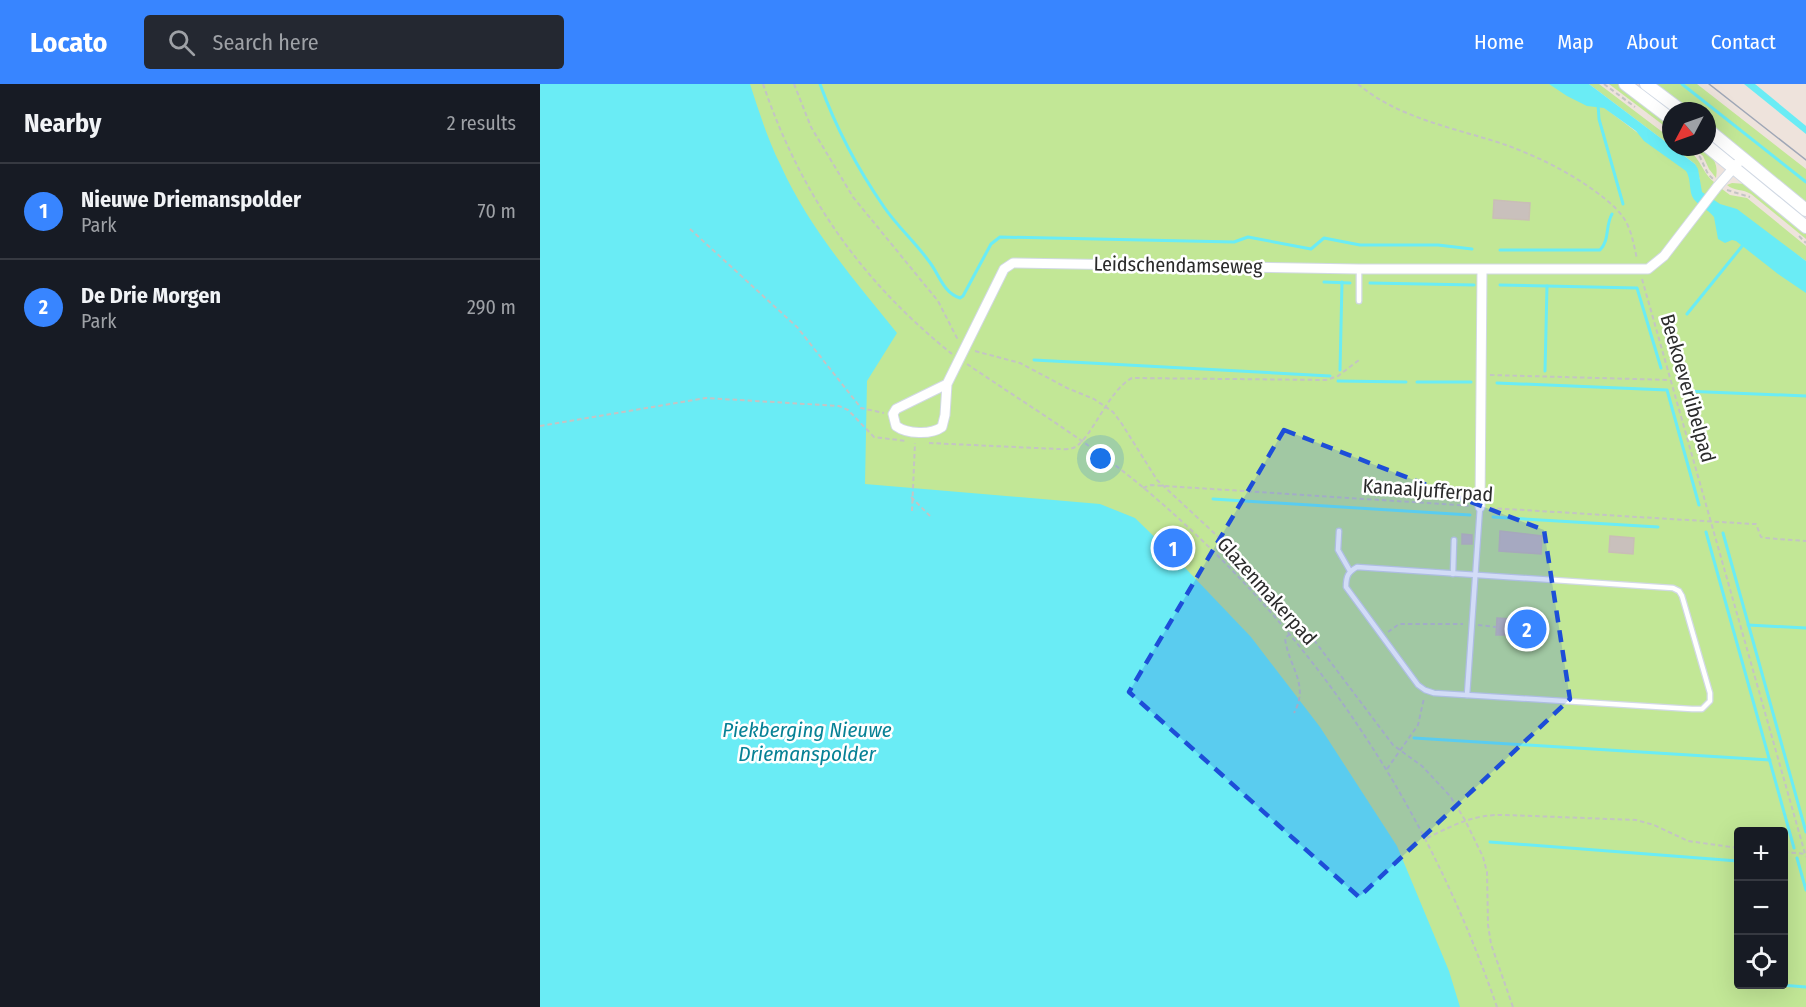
<!DOCTYPE html>
<html lang="en">
<head>
<meta charset="utf-8">
<style>
	:root { --surface:#171b24; --page:#242831; --text:#f1f3f6; --muted:#9ea1a6; --line:#363941; --accent:#3885ff }
	body { margin:0; font-family:"Fira Sans Condensed",sans-serif; background:var(--page); color:var(--text) }
	.controls { position:absolute; right:18px; bottom:18px; display:grid; overflow:hidden; border-radius:6px; box-shadow:0 6px 24px #0002 }
	.controls button { width:54px; height:54px; display:grid; place-items:center; padding:0; border:0; border-bottom:2px solid var(--line); background:var(--surface); color:var(--text); font:30px sans-serif }
	.compass { position:absolute; left:1122px; top:18px; width:54px; height:54px; border-radius:50%; background:var(--surface); box-shadow:0 6px 24px #0002; rotate:229deg }
	.you { position:absolute; left:561px; top:375px; width:21px; height:21px; margin:-15px; border:4px solid #fff; border-radius:50%; background:#1a73e8; box-shadow:0 0 0 9px #1a73e833 }
	.badge { display:grid; place-items:center; width:39px; height:39px; border-radius:50%; background:var(--accent); color:#fff; font-size:20px; font-weight:700 }
	.pin { position:absolute; translate:-50% -50%; border:3px solid #fff; box-shadow:0 2px 6px #0006 }
	.list { margin:0; padding:0; list-style:none }
	h2 { display:flex; justify-content:space-between; align-items:center; height:78px; margin:0; padding:0 24px; font-size:26px }
	h2 small { font-size:20px; font-weight:400; color:var(--muted) }
	.list li { display:grid; grid-template-columns:39px 1fr auto; gap:18px; align-items:center; box-sizing:border-box; height:96px; padding:0 24px; border-top:2px solid var(--line) }
	.list b { display:block; font-size:22px; white-space:nowrap }
	.list p { margin:0; font-size:20px; white-space:nowrap; color:var(--muted) }
	.list em { font-size:20px; font-style:normal; color:var(--muted) }
	.icon { flex:none; width:33px; height:33px; fill:none; stroke:currentColor; stroke-width:2; stroke-linecap:round; stroke-linejoin:round }
	.map { position:relative; flex:none; width:1266px; height:923px; overflow:hidden }
	header { display:flex; align-items:center; gap:36px; box-sizing:border-box; height:84px; padding:0 30px; background:var(--accent); color:#fff }
	header strong { font-size:28px }
	nav { display:flex; gap:33px; margin-inline-start:auto; font-size:21px }
	.search { width:420px; height:54px; background:var(--page); display:flex; align-items:center; gap:15px; box-sizing:border-box; padding:0 21px; border-radius:6px; color:var(--muted); font-size:22px }
	main { display:flex }
	aside { flex:1; background:var(--surface) }
	.map>svg:first-child { display:block }
	.green { fill:#c2e796; fill-rule:evenodd }
	.water { fill:#6aecf5 }
	.lines { fill:none; stroke-linecap:round; stroke-linejoin:round }
	.stream { stroke:#6aecf5; stroke-width:3 }
	.building { fill:#c9c0bc; stroke:#c9beb6; stroke-width:1.5 }
	.service-casing { stroke:#d1d9e4; stroke-width:7 }
	.minor-casing { stroke:#d1d9e4; stroke-width:11 }
	.secondary-casing { stroke:#d1d9e4; stroke-width:14 }
	.path { stroke:#c4c4c4; stroke-width:2; stroke-dasharray:4.5 3; stroke-linecap:butt }
	.service { stroke:#fff; stroke-width:4.5 }
	.minor { stroke:#fff; stroke-width:9 }
	.secondary { stroke:#fff; stroke-width:12 }
	.tram { stroke:#9fa7b6; stroke-width:1.5 }
	.marked { fill:#1d4ed8; fill-opacity:0.2; stroke:#1d4ed8; stroke-width:4.5; stroke-dasharray:12 8; stroke-linejoin:round }
	.labels { text-anchor:middle; dominant-baseline:central; stroke-width:5; stroke-linejoin:round; paint-order:stroke }
	.street-label { font-size:20px; fill:#2b2b2b; stroke:#fff }
	.water-label { font-size:21px; font-style:italic; fill:#078195; stroke:#fff }
</style>
</head>
<body>
<header>
<strong>Locato</strong>
<div class="search"><svg class="icon" aria-label="search" viewBox="0 0 24 24"><circle cx="10" cy="10" r="6"/><path d="M15 15l6 6"/></svg>Search here</div>
<nav><a>Home</a><a>Map</a><a>About</a><a>Contact</a></nav>
</header>
<main>
<aside>
<h2>Nearby<small>2 results</small></h2>
<ul class="list">
<li><span class="badge">1</span><div><b>Nieuwe Driemanspolder</b><p>Park</p></div><em>70 m</em></li>
<li><span class="badge">2</span><div><b>De Drie Morgen</b><p>Park</p></div><em>290 m</em></li>
</ul>
</aside>
<div class="map">
<svg width="1266" height="923" viewBox="0 0 1266 923">
	<rect width="100%" height="100%" fill="#eee3dc"/>
	<!-- green -->
	<g class="green">
		<path d="M0,0H1033L1160,96L1155,80L1133,63C1160,63 1158,85 1174,98L1170,104L1178,110L1182,105L1190,111L1207,114L1266,162V177L1249,165L1266,180V923H0ZM1198,748H1244V900H1198Z"/>
		<path d="M1049,0H1059L1129,53L1131,54V62Z"/>
		<path d="M1069,0H1079L1131,39V47Z"/>
		<path d="M1112,0H1157L1266,85V119L1167,40V27H1149Z"/>
		<path d="M1152,63H1162C1172,72 1179,79 1176,94L1169,85L1163,72Z"/>
		<path d="M1192,99L1206,100L1266,147V155L1211,110C1203,105 1194,107 1187,101Z"/>
	</g>
	<!-- water -->
	<g class="water">
		<path d="M0,0H210C219,28 228,56 241,82C269,144 315,197 357,249L327,297L325,400L560,420L595,434L629,467L711,553L780,643L857,762L909,887L920,923H0Z"/>
		<path d="M1009,0H1049L1155,80L1158,85L1162,108L1180,120L1197,125L1266,177V209L1238,190L1196,157L1192,156L1185,159L1178,155L1174,133C1168,125 1156,121 1152,112C1149,104 1151,95 1146,87L1104,57L1096,47L1064,24L1047,22L1027,12Z"/>
		<path d="M1204,0H1215L1266,42V50Z"/>
	</g>
	<g class="lines">
		<!-- stream -->
		<g class="stream">
			<path d="M280,0C296,44 317,84 344,123C357,142 374,157 388,176C399,189 402,208 420,214L423,212L451,160L460,153L694,158L708,153L771,165L784,154L820,161H898L932,165"/>
			<path d="M1142,0L1266,98"/>
			<path d="M1058,20L1059,35L1083,120"/>
			<path d="M960,166H1060C1070,156 1065,142 1072,130"/>
			<path d="M784,198L810,199"/>
			<path d="M830,199L934,201"/>
			<path d="M960,201L1097,204L1121,284"/>
			<path d="M1147,230L1203,161"/>
			<path d="M494,276L790,292"/>
			<path d="M800,286L802,198"/>
			<path d="M1005,287L1007,202"/>
			<path d="M798,297L866,298"/>
			<path d="M877,298H931"/>
			<path d="M957,299L1127,306L1159,421"/>
			<path d="M1143,307L1266,312"/>
			<path d="M673,415L930,431"/>
			<path d="M953,433L1118,443"/>
			<path d="M1166,448L1254,764"/>
			<path d="M1183,449L1266,748"/>
			<path d="M1208,541L1266,544"/>
			<path d="M874,654L1230,676"/>
			<path d="M950,758L1198,777"/>
			<path d="M1257,774L1266,806"/>
			<path d="M1230,900L1266,903"/>
		</g>
	</g>
	<!-- building -->
	<g class="building">
		<path d="M954,116L990,119L989,136L953,134Z"/>
		<path d="M960,447L1002,452L1001,470L959,467Z"/>
		<path d="M922,450L932,451V460H922Z"/>
		<path d="M1070,452L1094,454L1093,470L1069,468Z"/>
		<path d="M957,534L973,535L972,551H956Z"/>
	</g>
	<g class="lines">
		<!-- service casing -->
		<g class="service-casing">
			<g id="service">
				<path d="M819,217V185"/>
				<path d="M799,447L798,466L810,487"/>
				<path d="M817,483L1133,504L1139,507L1142,512L1170,609V617L1162,625H1152L894,609L885,606L878,601L806,503C806,492 808,488 817,483Z"/>
				<path d="M913,490L914,456"/>
				<path d="M927,611L940,423"/>
			</g>
		</g>
		<!-- minor casing -->
		<g class="minor-casing">
			<g id="minor">
				<path d="M407,300L356,325L353,330L356,342C367,350 391,351 402,343L405,331L407,300L464,185L473,179L819,185H1108L1124,172L1177,103L1198,79"/>
				<path d="M940,423L942,186"/>
			</g>
		</g>
		<!-- secondary casing -->
		<g class="secondary-casing">
			<g id="secondary">
				<path d="M1085,0L1131,35"/>
				<path d="M1106,0L1142,27"/>
				<path d="M1167,45L1266,126"/>
				<path d="M1167,62L1266,143"/>
			</g>
		</g>
		<!-- path -->
		<g class="path">
			<path d="M223,0C261,111 321,197 412,270"/>
			<path d="M254,0L271,43L313,113L398,217L418,256"/>
			<path d="M818,0C859,35 916,44 966,61C996,72 1025,86 1052,105C1063,113 1077,123 1085,136C1092,148 1094,162 1097,175"/>
			<path d="M1064,0L1095,23"/>
			<path d="M1124,45L1131,50"/>
			<path d="M1147,63L1160,73L1168,90L1173,95"/>
			<path d="M1187,106L1210,113"/>
			<path d="M150,145L257,243L321,324L344,329"/>
			<path d="M1259,152L1266,159"/>
			<path d="M1102,195L1266,773"/>
			<path d="M435,267L480,279L527,304L554,315L573,328L582,340L617,396L701,474L774,556L853,661L882,682L910,712L925,736L943,773L947,788L948,841L951,860L973,923"/>
			<path d="M427,280C487,321 549,358 605,405C771,545 886,718 957,923"/>
			<path d="M950,291L1130,296"/>
			<path d="M0,342L166,314L299,322L308,326L334,353L366,357"/>
			<path d="M389,359L518,365C522,365 528,366 533,364C551,357 568,306 592,294L786,296L798,292L819,276"/>
			<path d="M603,404L611,401L932,422"/>
			<path d="M371,413L390,432"/>
			<path d="M950,424L1213,440H1216L1221,453L1225,454L1266,457"/>
			<path d="M372,427L375,359"/>
			<path d="M938,541L956,543"/>
			<path d="M848,548L859,540H923"/>
			<path d="M750,550L745,554C748,582 770,600 754,629"/>
			<path d="M847,685L878,641L884,614"/>
			<path d="M887,754C916,740 934,730 966,731L1096,736L1114,741L1148,757L1198,764"/>
			<path d="M1244,768L1266,770"/>
		</g>
		<!-- service -->
		<use href="#service" class="service"/>
		<!-- minor -->
		<use href="#minor" class="minor"/>
		<!-- secondary -->
		<use href="#secondary" class="secondary"/>
		<!-- tram -->
		<path class="tram" d="M1169,0L1266,76"/>
	</g>
	<!-- marked area -->
	<path class="marked" d="M744,346L1004,446L1030,615L819,813L589,608Z"/>
	<g class="labels">
		<!-- street labels -->
		<g class="street-label">
			<text transform="translate(638 181) rotate(1)">Leidschendamseweg</text>
			<text transform="translate(1148 304) rotate(74)">Beekoeverlibelpad</text>
			<text transform="translate(888 406) rotate(4)">Kanaaljufferpad</text>
			<text transform="translate(727 507) rotate(48)">Glazenmakerpad</text>
		</g>
		<!-- water labels -->
		<g class="water-label">
			<text x="267" y="646">Piekberging Nieuwe<tspan x="267" dy="24">Driemanspolder</tspan></text>
		</g>
	</g>
</svg>
<div class="controls">
<button>+</button>
<button>−</button>
<button><svg class="icon" aria-label="locate" viewBox="0 0 24 24"><circle cx="12" cy="12" r="6"/><path d="M12 2v4M12 18v4M2 12h4M18 12h4"/></svg></button>
</div>
<svg class="compass" viewBox="-18 -18 36 36"><path d="M0-13l5 13h-10z" fill="#e53935"/><path d="M0 13l5-13h-10z" fill="#9ea1a6"/></svg>
<div class="you"></div>
<div class="pin badge" style="left:633px;top:464px">1</div>
<div class="pin badge" style="left:987px;top:545px">2</div>
</div>
</main>
</body>
</html>
